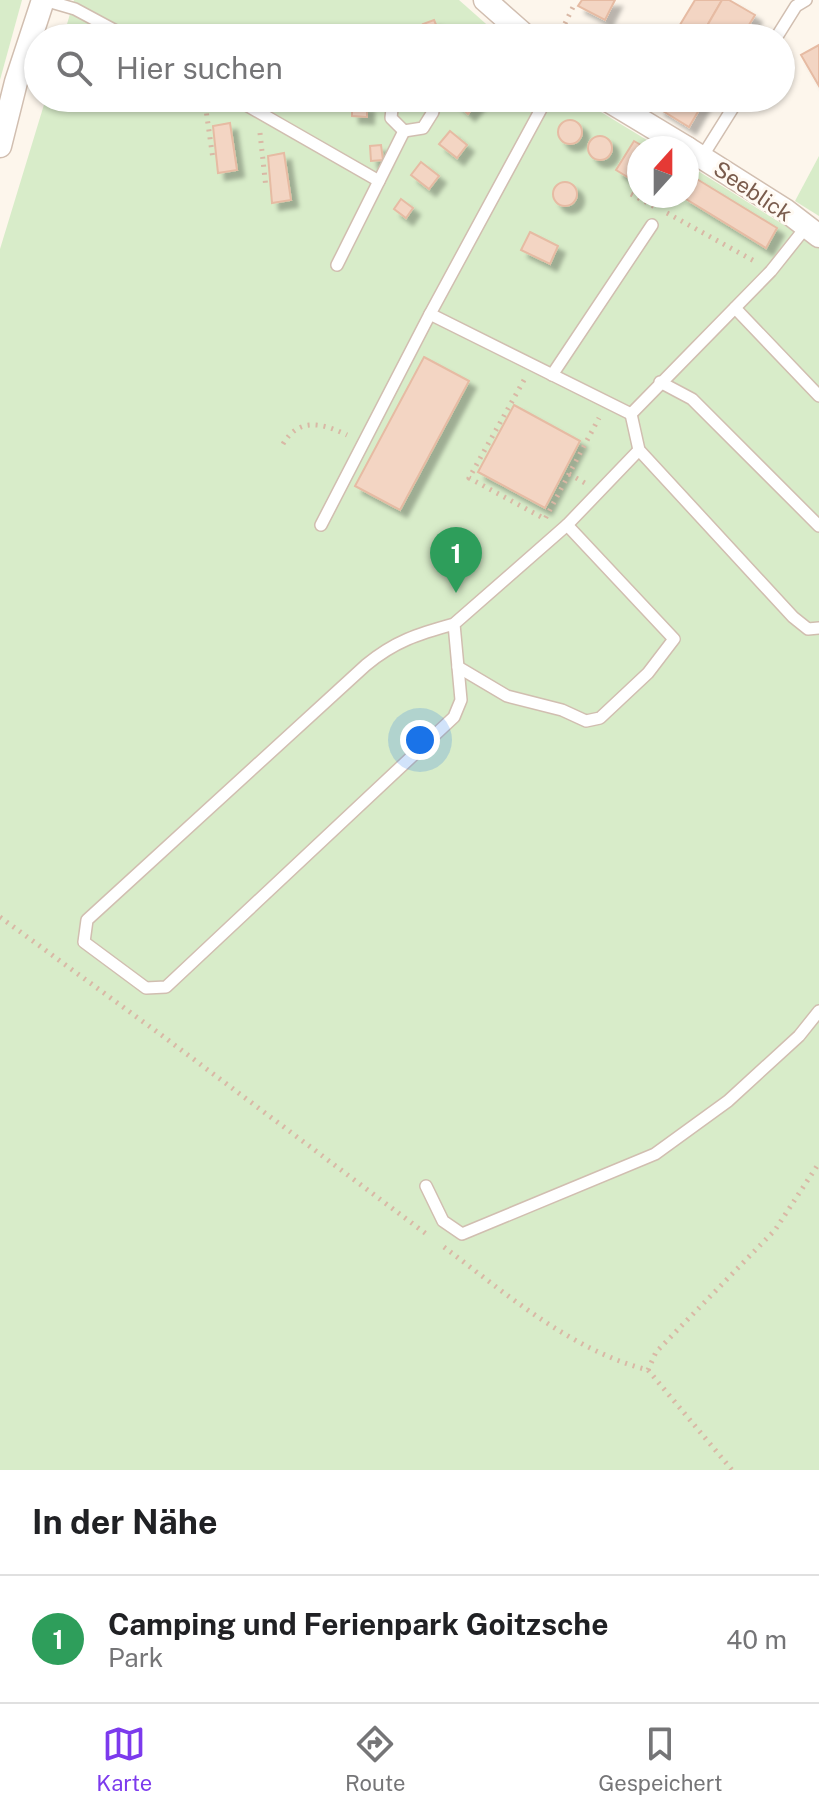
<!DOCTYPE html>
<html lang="de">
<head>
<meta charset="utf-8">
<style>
	:root { --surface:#fff; --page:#f2f2f2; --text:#202124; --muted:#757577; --line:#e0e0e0; --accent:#7c3aed }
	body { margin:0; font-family:"Public Sans",sans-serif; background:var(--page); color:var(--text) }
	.compass { position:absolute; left:627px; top:136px; width:72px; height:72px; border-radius:50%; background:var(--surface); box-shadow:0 2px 6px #0004; rotate:21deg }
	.you { position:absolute; left:420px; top:740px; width:28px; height:28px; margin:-20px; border:6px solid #fff; border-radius:50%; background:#1a73e8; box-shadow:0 0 0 12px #1a73e833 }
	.badge { display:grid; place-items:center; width:52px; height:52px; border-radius:50%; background:var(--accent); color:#fff; font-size:26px; font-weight:700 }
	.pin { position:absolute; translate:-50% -66px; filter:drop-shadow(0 2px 4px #0008) }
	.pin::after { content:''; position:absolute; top:42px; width:28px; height:24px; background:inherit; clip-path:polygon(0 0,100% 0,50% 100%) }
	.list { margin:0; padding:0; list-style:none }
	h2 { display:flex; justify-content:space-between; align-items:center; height:104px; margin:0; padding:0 32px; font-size:34px }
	h2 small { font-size:26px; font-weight:400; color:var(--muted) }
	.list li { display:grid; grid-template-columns:52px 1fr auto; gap:24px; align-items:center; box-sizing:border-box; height:128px; padding:0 32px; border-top:2px solid var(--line) }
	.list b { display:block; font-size:30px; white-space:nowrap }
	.list p { margin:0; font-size:26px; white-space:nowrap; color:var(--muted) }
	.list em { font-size:26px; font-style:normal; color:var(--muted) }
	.icon { flex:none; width:44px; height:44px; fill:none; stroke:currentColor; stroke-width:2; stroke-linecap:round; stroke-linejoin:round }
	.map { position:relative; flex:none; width:819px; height:1470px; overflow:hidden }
	.search { position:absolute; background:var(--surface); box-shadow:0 2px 6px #0004; left:24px; right:24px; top:24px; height:88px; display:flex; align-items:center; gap:20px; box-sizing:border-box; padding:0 28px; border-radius:44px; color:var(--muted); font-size:30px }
	.sheet { height:232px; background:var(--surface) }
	nav { display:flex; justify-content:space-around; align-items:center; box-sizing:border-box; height:112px; border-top:2px solid var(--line); background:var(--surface); font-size:22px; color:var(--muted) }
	nav a { display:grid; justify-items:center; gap:4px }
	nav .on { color:var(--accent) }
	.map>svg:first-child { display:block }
	.green { fill:#d8ecc9 }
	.building { fill:#f3d5c3; stroke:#e6bba3; stroke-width:2; filter:url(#shadow) }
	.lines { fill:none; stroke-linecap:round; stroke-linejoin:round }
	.lane-casing { stroke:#d1beb0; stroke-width:14 }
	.street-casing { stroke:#d1beb0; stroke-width:25 }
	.path { stroke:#d9b8a5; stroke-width:5; stroke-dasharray:2 6; stroke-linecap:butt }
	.lane { stroke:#fff; stroke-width:11 }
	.street { stroke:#fff; stroke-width:22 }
	.labels { text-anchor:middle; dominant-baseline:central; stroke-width:6; stroke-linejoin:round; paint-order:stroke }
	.street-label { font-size:22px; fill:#7a5c4d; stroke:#fffaf3 }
</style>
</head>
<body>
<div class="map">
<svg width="819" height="1470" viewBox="0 0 819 1470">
	<defs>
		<filter id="shadow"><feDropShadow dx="7" dy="7" stdDeviation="2" flood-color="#0004"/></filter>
	</defs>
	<rect width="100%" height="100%" fill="#fdf6ec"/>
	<!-- green -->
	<g class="green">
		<path d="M0,0H22L0,80Z"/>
		<path d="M74,0H459L502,38H63Z"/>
		<path d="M46,98H578L660,148H639V196H687V164L819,247V1470H0V249Z"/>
		<path d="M819,156V216L795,201Z"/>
	</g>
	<!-- building -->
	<g class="building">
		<path d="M582,0H615L605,20L578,6Z"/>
		<path d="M695,0H722L700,38H672Z"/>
		<path d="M722,0H729L755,15L741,38H700Z"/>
		<path d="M434,20L440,34L429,38L423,24Z"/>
		<path d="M223,25L225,38H210L208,27Z"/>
		<path d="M819,45V86L801,55Z"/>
		<path d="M451,98H475L479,101L468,114Z"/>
		<path d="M664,98H706L689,127L658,108Z"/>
		<path d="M352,105H367V117L352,116Z"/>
		<circle cx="570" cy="132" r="12"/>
		<path d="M230,123L237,170L218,173L213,126Z"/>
		<path d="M450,131L467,145L457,158L439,144Z"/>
		<circle cx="600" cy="148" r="12"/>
		<path d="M634,141L646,148H639V184L616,170Z"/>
		<path d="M381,145L383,160L371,161L370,146Z"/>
		<path d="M284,153L291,200L272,203L268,156Z"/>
		<path d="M421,162L439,176L429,189L411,175Z"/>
		<path d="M687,173L777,228L766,248L681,196H687Z"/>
		<circle cx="565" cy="194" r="12"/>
		<path d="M401,199L413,208L406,218L394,209Z"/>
		<path d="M530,232L558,246L550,264L521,250Z"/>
		<path d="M424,357L469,381L400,510L355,486Z"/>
		<path d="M514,405L580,441L545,508L478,472Z"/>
	</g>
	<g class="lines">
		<!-- lane casing -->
		<g class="lane-casing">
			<g id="lane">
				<path d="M44,0L75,9L129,38"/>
				<path d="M776,38L796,6L806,0"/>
				<path d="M234,98L379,181"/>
				<path d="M396,98L393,100L391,118L404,131"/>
				<path d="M547,98L430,314L631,414"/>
				<path d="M404,131L423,128L433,112L427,98"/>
				<path d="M702,157L739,98"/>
				<path d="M337,265L404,131"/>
				<path d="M735,308L819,396"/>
				<path d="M552,375L652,225"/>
				<path d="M660,382L692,399L819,526"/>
				<path d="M631,414L639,450L793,617L808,629L819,628"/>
				<path d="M631,414L771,271L806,227"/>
				<path d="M321,525L430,314"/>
				<path d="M454,624C418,634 395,641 366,665L87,920L84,942L146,988L166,987L454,717L461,700L454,624L567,525L639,450"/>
				<path d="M458,667L507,696L562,710L586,721L600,718L648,673L674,639L567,525"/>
				<path d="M426,1186L443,1221L462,1234L655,1154L728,1101L799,1036L819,1011"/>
			</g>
		</g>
		<!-- street casing -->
		<g class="street-casing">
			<g id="street">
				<path d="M485,0L528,38"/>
				<path d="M604,98L687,148"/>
				<path d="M0,146L16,82L43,0"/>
				<path d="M687,148L785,210L819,236"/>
			</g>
		</g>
		<!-- path -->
		<g class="path">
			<path d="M558,38L574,5"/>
			<path d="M207,98L205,103L213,159"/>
			<path d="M260,133L266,188"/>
			<path d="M631,194L655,207"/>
			<path d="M667,213L756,262"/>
			<path d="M524,380L469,478L545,519L599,418"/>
			<path d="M283,444C299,417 322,423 347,435"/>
			<path d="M569,474L585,483"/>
			<path d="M0,917L164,1037L429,1236"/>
			<path d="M444,1247C505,1293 572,1351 648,1370L732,1470"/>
			<path d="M648,1370L656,1352L775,1230L819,1163"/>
		</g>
		<!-- lane -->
		<use href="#lane" class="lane"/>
		<!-- street -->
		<use href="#street" class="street"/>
	</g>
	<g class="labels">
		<!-- street labels -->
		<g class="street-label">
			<text transform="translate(753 191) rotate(34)">Seeblick</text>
		</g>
	</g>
</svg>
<svg class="compass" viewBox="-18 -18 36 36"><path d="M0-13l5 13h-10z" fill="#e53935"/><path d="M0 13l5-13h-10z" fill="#757577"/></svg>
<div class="you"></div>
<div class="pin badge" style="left:456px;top:593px;background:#2e9e5b">1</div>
<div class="search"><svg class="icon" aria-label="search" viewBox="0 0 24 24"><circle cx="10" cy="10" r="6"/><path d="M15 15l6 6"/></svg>Hier suchen</div>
</div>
<section class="sheet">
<h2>In der Nähe<small></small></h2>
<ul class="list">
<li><span class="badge" style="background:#2e9e5b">1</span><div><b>Camping und Ferienpark Goitzsche</b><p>Park</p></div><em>40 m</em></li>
</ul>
</section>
<nav>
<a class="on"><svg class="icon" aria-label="map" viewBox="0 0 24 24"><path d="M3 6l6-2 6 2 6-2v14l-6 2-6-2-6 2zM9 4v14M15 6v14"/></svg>Karte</a>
<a><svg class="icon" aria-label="directions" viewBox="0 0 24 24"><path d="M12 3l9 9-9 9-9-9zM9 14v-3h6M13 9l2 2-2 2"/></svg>Route</a>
<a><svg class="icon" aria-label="saved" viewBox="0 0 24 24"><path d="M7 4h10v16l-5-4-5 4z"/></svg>Gespeichert</a>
</nav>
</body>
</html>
